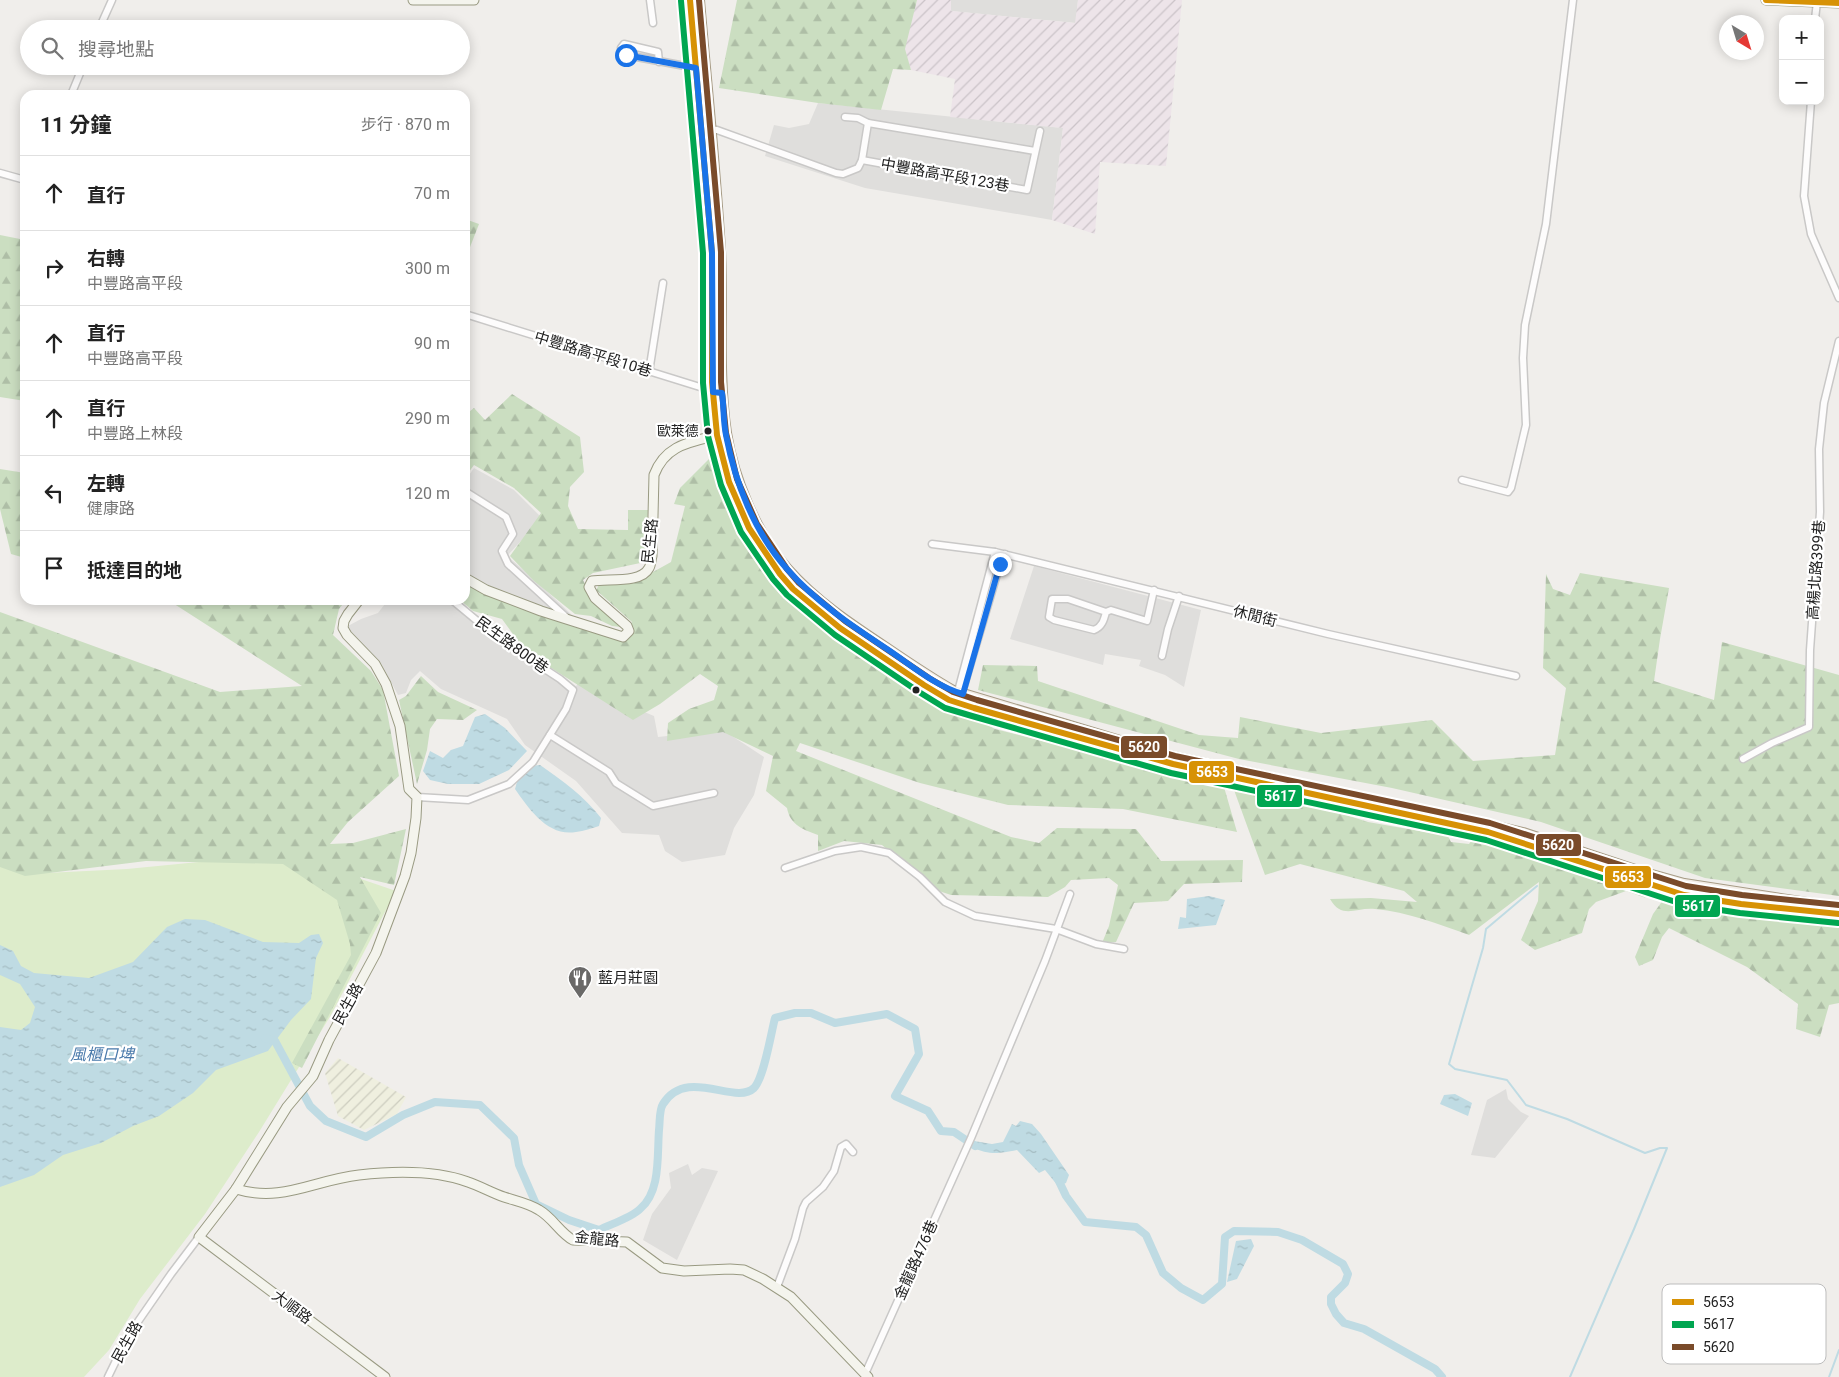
<!DOCTYPE html>
<html lang="zh-TW">
<head>
<meta charset="utf-8">
<style>
	:root { --surface:#fff; --page:#f2f2f2; --text:#222; --muted:#767676; --line:#e0e0e0 }
	body { margin:0; font-family:Roboto,"Noto Sans TC",sans-serif; background:var(--page); color:var(--text) }
	.controls { position:absolute; right:15px; top:15px; display:grid; overflow:hidden; border-radius:10px; box-shadow:0 2px 12px #0003 }
	.controls button { width:45px; height:45px; display:grid; place-items:center; padding:0; border:0; border-bottom:1px solid var(--line); background:var(--surface); color:var(--text); font:25px sans-serif }
	.compass { position:absolute; left:1719px; top:15px; width:45px; height:45px; border-radius:50%; background:var(--surface); box-shadow:0 2px 12px #0003; rotate:142deg }
	.stop { position:absolute; width:15px; height:15px; margin:-11px; border:4px solid #1a73e8; border-radius:50%; background:#fff }
	.stop.end { background:#1a73e8; border-color:#fff; box-shadow:0 1px 5px #0008 }
	.list { margin:0; padding:0; list-style:none }
	h2 { display:flex; justify-content:space-between; align-items:center; height:65px; margin:0; padding:0 20px; font-size:21px }
	h2 small { font-size:16px; font-weight:400; color:var(--muted) }
	.list li { display:grid; grid-template-columns:32px 1fr auto; gap:15px; align-items:center; box-sizing:border-box; height:75px; padding:0 20px; border-top:1px solid var(--line) }
	.list b { display:block; font-size:19px; white-space:nowrap }
	.list p { margin:0; font-size:16px; white-space:nowrap; color:var(--muted) }
	.list em { font-size:16px; font-style:normal; color:var(--muted) }
	.icon { flex:none; width:28px; height:28px; fill:none; stroke:currentColor; stroke-width:2; stroke-linecap:round; stroke-linejoin:round }
	.map { position:relative; flex:none; width:1839px; height:1377px; overflow:hidden }
	.search { position:absolute; background:var(--surface); box-shadow:0 2px 12px #0003; left:20px; top:20px; width:450px; height:55px; display:flex; align-items:center; gap:12px; box-sizing:border-box; padding:0 18px; border-radius:28px; color:var(--muted); font-size:19px }
	.panel { position:absolute; background:var(--surface); box-shadow:0 2px 12px #0003; left:20px; top:90px; width:450px; height:515px; border-radius:15px }
	.map>svg:first-child { display:block }
	.residential { fill:#dfdedc }
	.industrial { fill:url(#industrial-furrows) }
	.farmland { fill:url(#farmland-furrows) }
	.grass { fill:#ddeccb }
	.forest { fill:url(#forest-firs) }
	.water { fill:url(#water-ripples) }
	.lines { fill:none; stroke-linecap:round; stroke-linejoin:round }
	.stream { stroke:#bfdbe3; stroke-width:2 }
	.canal { stroke:#bfdbe3; stroke-width:8 }
	.street-casing { stroke:#c9c8c7; stroke-width:9 }
	.secondary-casing { stroke:#999a82; stroke-width:11 }
	.primary-casing { stroke:#a79c86; stroke-width:12 }
	.street { stroke:#fdfcfc; stroke-width:6 }
	.secondary { stroke:#f4f4ed; stroke-width:9 }
	.primary { stroke:#f3ede7; stroke-width:10 }
	.bus-1-casing { stroke:#fff; stroke-width:10 }
	.bus-2-casing { stroke:#fff; stroke-width:10 }
	.bus-3-casing { stroke:#fff; stroke-width:10 }
	.bus-1 { stroke:#d79205; stroke-width:6 }
	.bus-2 { stroke:#00a651; stroke-width:6 }
	.bus-3 { stroke:#7a4b2a; stroke-width:6 }
	.route { stroke:#1a73e8; stroke-width:6 }
	.bus-dot { fill:#222; stroke:#fff; stroke-width:2 }
	.labels { text-anchor:middle; dominant-baseline:central; stroke-width:4.5; stroke-linejoin:round; paint-order:stroke }
	.bus-label { font-size:14px; fill:#222; stroke:#fff; text-anchor:end }
	.street-label { font-size:15px; fill:#222; stroke:#fff }
	.poi-label { font-size:15px; fill:#222; stroke:#fff; text-anchor:start }
	.water-label { font-size:16px; font-style:italic; fill:#4a7aab; stroke:#fff }
	.key { fill:#fff; stroke:#bdbdbd; stroke-width:1 }
	.key-label { font-size:14px; fill:#222 }
	.line-badge { stroke:#fff; stroke-width:2 }
	.badge-label { font-size:14px; text-anchor:middle; font-weight:bold; fill:#fff }
</style>
</head>
<body>
<div class="map">
<svg width="1839" height="1377" viewBox="0 0 1839 1377">
	<defs>
		<pattern id="industrial-furrows" width="10" height="10" patternUnits="userSpaceOnUse" patternTransform="scale(1.25)"><rect width="10" height="10" fill="#ede4e9"/><path d="M-1 1l2-2M0 10L10 0M9 11l2-2" fill="none" stroke="#cbc3c8"/></pattern>
		<pattern id="farmland-furrows" width="10" height="10" patternUnits="userSpaceOnUse" patternTransform="scale(1.25)"><rect width="10" height="10" fill="#efefdf"/><path d="M-1 1l2-2M0 10L10 0M9 11l2-2" fill="none" stroke="#cdcdbf"/></pattern>
		<pattern id="forest-firs" width="22" height="20" patternUnits="userSpaceOnUse" patternTransform="scale(1.25)"><rect width="22" height="20" fill="#cbdec1"/><path d="M5 1l3.5 6h-7zM16 11l3.5 6h-7z" fill="#aebea6"/></pattern>
		<pattern id="water-ripples" width="26" height="14" patternUnits="userSpaceOnUse" patternTransform="scale(1.25)"><rect width="26" height="14" fill="#bfdbe3"/><path d="M2 4q2-2 4 0t4 0M15 11q2-2 4 0t4 0" fill="none" stroke="#a4bcc2"/></pattern>
	</defs>
	<rect width="100%" height="100%" fill="#f0eeeb"/>
	<!-- residential -->
	<g class="residential">
		<path d="M951,0H1078L1076,23L951,11Z"/>
		<path d="M818,103L1063,128L1052,220L865,188L765,156L774,125L789,128L809,124Z"/>
		<path d="M474,468L514,490L542,518L507,556L533,578L574,617L519,600L465,574V481Z"/>
		<path d="M1034,566L1201,610L1184,687L1165,675L1139,666L1141,660L1105,654L1103,665L1010,639Z"/>
		<path d="M388,600H453L491,633L573,691L582,677L623,703L654,716L658,737L723,730L764,757L754,795L734,828L725,855L682,862L665,851L659,835L622,833L576,781L525,745L507,719L441,689L420,671L411,680L406,693L398,695L381,663L350,638L348,626L361,619L378,613Z"/>
		<path d="M1506,1089L1508,1099L1521,1112L1529,1116L1495,1158L1471,1155L1487,1100Z"/>
		<path d="M688,1164L692,1175L702,1168L718,1171L677,1260L643,1240L652,1214L671,1188L669,1173Z"/>
	</g>
	<!-- industrial -->
	<path class="industrial" d="M917,0H951V11L1075,23L1078,0H1182L1166,166L1100,162L1095,234L1052,220L1063,128L950,117L955,79L911,70L904,49Z"/>
	<!-- farmland -->
	<path class="farmland" d="M338,1058L406,1097L397,1114L364,1130L338,1116L325,1073Z"/>
	<!-- grass -->
	<path class="grass" d="M0,854L46,873L127,869L209,861L297,857L396,891L331,1015L259,1132L205,1214L140,1299L109,1350L84,1377H0Z"/>
	<!-- forest -->
	<g class="forest">
		<path d="M737,0H917L905,49L911,70L893,69L881,110L818,103L719,88Z"/>
		<path d="M465,219L479,224L465,260Z"/>
		<path d="M0,235L25,240V401L0,397Z"/>
		<path d="M512,394L580,437L584,472L570,487L568,506L578,529L628,530V510H648L645,562L593,573L583,580L589,592L621,627L612,626L591,616L575,614L534,581L510,556L541,513L514,488L474,465L465,477V415L474,408L485,420Z"/>
		<path d="M715,453L716,473L730,512L800,608L879,667L995,729L1224,787L1237,832L1123,809L1008,805L920,783L800,743L796,751L1011,837L1039,843L1057,828L1136,829L1161,861L1243,860L1242,882L1184,884L1168,901L1134,903L1116,942L1102,943L1109,926L1118,885L1109,878L1071,880L1065,887L1048,897L951,895L933,889L882,845L844,841L818,851V835C804,830 790,825 787,808L766,791L773,756L723,732L667,741L668,723L689,709L714,700L718,686L700,674L660,704L633,720L526,652L502,619L473,611L460,600H465V583L625,637L632,622L596,590L602,580L653,572L671,562L685,506L674,504L680,488Z"/>
		<path d="M0,469L25,473V558L11,554L0,509Z"/>
		<path d="M1580,573L1669,588L1660,639L1654,681L1714,700L1722,642L1839,675V896L1705,878L1541,822L1392,788L1239,759L978,690L983,665L1037,666L1038,681L1199,735L1238,738L1240,717L1321,733L1432,720L1473,761L1555,755L1566,688L1543,668L1546,574L1553,589L1570,595Z"/>
		<path d="M168,600H346L339,609L333,635L371,671L383,690L399,776L348,822L330,844L353,843L406,829L394,885L360,877L381,913L302,1068L292,1063L351,955L350,944L337,900L283,864L146,861L25,876L0,867V612L220,692L302,686Z"/>
		<path d="M421,676L438,692L477,710L463,720L437,719L430,729L427,750L417,784L399,700L406,696Z"/>
		<path d="M1234,790L1346,815L1368,822L1448,836L1451,842L1469,844L1475,836L1637,890L1646,898L1626,891L1596,902L1589,909L1582,933L1535,950L1521,940L1538,901L1539,882L1469,935C1438,924 1408,912 1375,909C1356,907 1342,920 1330,899L1371,898L1417,902L1404,891L1300,864L1265,875Z"/>
		<path d="M1663,900L1839,923V1003L1829,1005L1820,1037L1796,1029L1798,1004L1747,967L1669,928L1662,937L1653,960L1639,966L1635,957L1653,914Z"/>
	</g>
	<!-- water -->
	<g class="water">
		<path d="M485,714L505,728L527,751L509,770L479,784H448L430,780L423,771L430,751L443,758L451,750L463,746L475,717Z"/>
		<path d="M540,765C563,781 584,796 601,818L599,826C592,828 584,831 576,832C548,837 529,809 515,789L518,779L531,766Z"/>
		<path d="M1209,896L1225,900L1216,925L1178,929L1180,917L1186,918L1187,899Z"/>
		<path d="M185,919L205,920L263,942L299,943L311,935L319,934L323,943L316,958L311,999L291,1020L268,1051L216,1070L193,1093L159,1116L133,1126L101,1143L63,1155L34,1175L0,1187V1027L21,1030L30,1023L35,1007L20,984L0,975V945L13,951L21,966L34,973L89,978L133,962L167,927Z"/>
		<path d="M1455,1094L1472,1103L1468,1116L1440,1104L1444,1095Z"/>
		<path d="M1020,1121L1032,1124L1041,1134L1069,1175L1066,1183L1058,1186L1045,1170L1039,1173L1017,1150C996,1154 991,1155 970,1147L974,1141L992,1144L1003,1142L1012,1124L1016,1126Z"/>
		<path d="M1251,1239L1254,1246L1237,1279L1227,1282L1236,1241Z"/>
	</g>
	<g class="lines">
		<!-- stream -->
		<g class="stream">
			<path d="M1537,886L1486,929L1483,948L1449,1064L1455,1069L1507,1080L1526,1105L1567,1119L1645,1153L1660,1148H1667L1634,1229L1570,1377"/>
			<path d="M1829,1377L1839,1350"/>
		</g>
		<!-- canal -->
		<g class="canal">
			<path d="M265,1038L275,1041L310,1106L326,1121L366,1137L403,1115L435,1102L480,1105L514,1138L519,1165L536,1204L569,1220L599,1230C611,1224 631,1218 640,1209C661,1192 657,1155 659,1130C660,1122 659,1110 663,1104C687,1066 735,1106 754,1088C764,1078 771,1033 775,1018L795,1013H811L835,1023L887,1014L915,1029L919,1054L895,1096L928,1111L941,1131L954,1132L975,1146"/>
			<path d="M1057,1177L1066,1196L1085,1222L1136,1227L1146,1235L1163,1273L1181,1288L1203,1300L1222,1284L1225,1237L1234,1231L1278,1232L1302,1240L1343,1264L1348,1274L1345,1283L1331,1297V1304L1336,1314L1344,1323L1364,1329L1435,1369L1442,1377"/>
		</g>
		<!-- street casing -->
		<g class="street-casing">
			<g id="street">
				<path d="M650,0L653,23"/>
				<path d="M1815,19L1817,2"/>
				<path d="M99,29L112,0"/>
				<path d="M659,62L658,52L624,44L621,48L622,53L626,55L696,68"/>
				<path d="M71,95L83,66"/>
				<path d="M1811,101L1804,196L1811,234L1839,298"/>
				<path d="M845,117L858,118L868,123L1035,151"/>
				<path d="M707,129L717,130L836,173L843,174L858,168L862,160L868,123"/>
				<path d="M862,160L1027,190L1040,131"/>
				<path d="M0,173L25,180"/>
				<path d="M465,314L716,392"/>
				<path d="M649,372L663,283"/>
				<path d="M1462,480L1508,492L1511,488L1526,425L1523,358L1525,325L1546,224L1573,0"/>
				<path d="M468,493L506,517L513,534L502,551L508,564L567,618"/>
				<path d="M932,544L995,552L1328,634L1516,676"/>
				<path d="M1106,612C1104,620 1102,627 1094,630L1054,620L1049,617L1052,599H1068L1106,612L1111,610L1147,621L1154,590"/>
				<path d="M1162,656L1168,629L1179,596"/>
				<path d="M957,695L995,552"/>
				<path d="M961,696L1000,564L1005,554"/>
				<path d="M550,735L609,772L616,783L653,806L714,793"/>
				<path d="M1743,759L1772,743L1809,727L1810,650L1820,512L1819,449L1824,403L1839,341"/>
				<path d="M417,797L468,800L509,784L533,762L566,709L573,690L560,679L499,639L452,600"/>
				<path d="M785,868L835,851L861,847L889,853L920,877L945,902L975,916L1056,929L1096,944L1124,949"/>
				<path d="M777,1287L795,1239L803,1208L806,1202L823,1187L834,1171L841,1147L846,1144L853,1152"/>
				<path d="M865,1374L971,1138L1045,961L1070,894"/>
				<path d="M108,1377L128,1336L171,1274L199,1237"/>
			</g>
		</g>
		<!-- secondary casing -->
		<g class="secondary-casing">
			<g id="secondary">
				<path d="M413,0H474"/>
				<path d="M1766,0L1839,3"/>
				<path d="M465,578L486,590L541,611L623,637L629,631L627,626L595,598L589,587L592,581C607,578 641,584 649,568C651,565 651,559 652,556L654,475C666,443 693,442 722,434"/>
				<path d="M359,600L348,614L344,621L343,628L347,635L375,664L386,684L400,726L409,789L417,797L416,818L411,853L405,876L376,953L329,1040L313,1076L287,1107L236,1189L199,1237L385,1377"/>
				<path d="M236,1189C282,1203 314,1180 359,1175C394,1171 435,1170 468,1182C480,1186 492,1193 504,1197C516,1201 528,1203 539,1210C553,1218 560,1233 573,1240L627,1242L662,1268L684,1271L730,1269L744,1270L763,1279L791,1297L868,1377"/>
			</g>
		</g>
		<!-- primary casing -->
		<g class="primary-casing">
			<g id="primary">
				<path d="M690,0L712,253V382L717,435L729,482L749,528L780,574L793,589L840,628L924,685L949,700L974,708L1173,764L1488,832L1684,895L1741,904L1839,914"/>
				<path d="M699,0C706,83 715,166 720,250C723,310 717,372 726,433C733,478 756,534 787,569C815,601 851,625 886,648C908,663 930,678 953,691L1170,756L1423,811"/>
				<path d="M1481,823L1523,833L1641,872L1684,884L1813,904"/>
			</g>
		</g>
		<!-- street -->
		<use href="#street" class="street"/>
		<!-- secondary -->
		<use href="#secondary" class="secondary"/>
		<!-- primary -->
		<use href="#primary" class="primary"/>
		<!-- bus-1 casing -->
		<g class="bus-1-casing">
			<g id="bus-1">
				<path d="M690,0L712,253V382L717,435L729,482L749,528L780,574L793,589L840,628L924,685L949,700L974,708L1173,764L1488,832L1684,895L1741,904L1839,914"/>
				<path d="M1766,0L1839,3"/>
			</g>
		</g>
		<!-- bus-2 casing -->
		<g class="bus-2-casing">
			<path id="bus-2" d="M681,1L703,253V383L708,436L721,485L741,532L773,579L787,595L835,635L919,692L945,708L972,716L1171,773L1486,840L1682,904L1740,913L1838,923"/>
		</g>
		<!-- bus-3 casing -->
		<g class="bus-3-casing">
			<path id="bus-3" d="M699,0L721,252V382L726,433L737,479L757,524L787,569L799,583L845,621L929,678L953,692L977,700L1175,756L1490,823L1686,886L1742,895L1839,905"/>
		</g>
		<!-- bus-1 -->
		<use href="#bus-1" class="bus-1"/>
		<!-- bus-2 -->
		<use href="#bus-2" class="bus-2"/>
		<!-- bus-3 -->
		<use href="#bus-3" class="bus-3"/>
	</g>
	<g class="lines">
		<!-- route -->
		<path class="route" d="M626,55L696,68L712,253L713,392L722,393C724,406 723,421 726,435C735,482 754,532 787,569C815,601 852,626 887,649C911,665 935,686 963,694L1000,564"/>
	</g>
	<!-- icons -->
	<defs>
		<g id="restaurant-pin" transform="scale(1.25)"><path d="M0 17L-7.5 6A9.5 9.5 0 1 1 7.5 6Z" fill="#6a6968" stroke="#fff"/><path d="M-5-6h1v4h1v-4h1v4h1v-4h1v5L-1.5 .5V6h-2V.5L-5-1ZM5-6V6H3V1.5H1.5Q1.5-4 5-6Z" fill="#fff"/></g>
	</defs>
	<g fill-rule="evenodd">
		<use href="#restaurant-pin" x="580" y="978"/>
	</g>
	<!-- markers -->
	<g class="bus-dot">
		<circle cx="708" cy="431" r="4.5"/>
		<circle cx="916" cy="690" r="4.5"/>
	</g>
	<g class="labels">
		<!-- bus labels -->
		<g class="bus-label">
			<text x="699" y="431">歐萊德</text>
		</g>
		<!-- street labels -->
		<g class="street-label">
			<text transform="translate(945 175) rotate(10)">中豐路高平段123巷</text>
			<text transform="translate(593 354) rotate(17)">中豐路高平段10巷</text>
			<text transform="translate(650 541) rotate(-84)">民生路</text>
			<text transform="translate(1816 570) rotate(-86)">高楊北路399巷</text>
			<text transform="translate(1255 616) rotate(14)">休閒街</text>
			<text transform="translate(512 645) rotate(36)">民生路800巷</text>
			<text transform="translate(348 1004) rotate(-61)">民生路</text>
			<text transform="translate(597 1239) rotate(6)">金龍路</text>
			<text transform="translate(916 1260) rotate(-66)">金龍路476巷</text>
			<text transform="translate(292 1307) rotate(37)">大順路</text>
			<text transform="translate(127 1342) rotate(-61)">民生路</text>
		</g>
		<!-- poi labels -->
		<g class="poi-label">
			<text x="598" y="978">藍月莊園</text>
		</g>
		<!-- water labels -->
		<g class="water-label">
			<text x="102" y="1054">風櫃口埤</text>
		</g>
	</g>
	<!-- legend -->
	<rect x="1662" y="1284" width="164" height="80" rx="8" class="key"/>
	<rect x="1672" y="1299" width="22" height="6" fill="#d79205"/>
	<rect x="1672" y="1321" width="22" height="7" fill="#00a651"/>
	<rect x="1672" y="1344" width="22" height="6" fill="#7a4b2a"/>
	<g class="key-label">
		<text x="1703" y="1307">5653</text>
		<text x="1703" y="1329">5617</text>
		<text x="1703" y="1352">5620</text>
	</g>
	<g class="line-badge">
		<rect x="1120" y="735" width="48" height="24" rx="5" fill="#7a4b2a"/>
		<rect x="1188" y="760" width="47" height="24" rx="5" fill="#d79205"/>
		<rect x="1256" y="784" width="47" height="24" rx="5" fill="#00a651"/>
		<rect x="1535" y="833" width="47" height="24" rx="5" fill="#7a4b2a"/>
		<rect x="1604" y="865" width="48" height="24" rx="5" fill="#d79205"/>
		<rect x="1674" y="894" width="47" height="24" rx="5" fill="#00a651"/>
	</g>
	<g class="badge-label">
		<text x="1144" y="752">5620</text>
		<text x="1212" y="777">5653</text>
		<text x="1280" y="801">5617</text>
		<text x="1558" y="850">5620</text>
		<text x="1628" y="882">5653</text>
		<text x="1698" y="911">5617</text>
	</g>
</svg>
<div class="controls">
<button>+</button>
<button>−</button>
</div>
<svg class="compass" viewBox="-18 -18 36 36"><path d="M0-13l5 13h-10z" fill="#e53935"/><path d="M0 13l5-13h-10z" fill="#767676"/></svg>
<div class="stop" style="left:626px;top:55px"></div>
<div class="stop end" style="left:1000px;top:564px"></div>
<div class="search"><svg class="icon" aria-label="search" viewBox="0 0 24 24"><circle cx="10" cy="10" r="6"/><path d="M15 15l6 6"/></svg>搜尋地點</div>
<section class="panel">
<h2>11 分鐘<small>步行 · 870 m</small></h2>
<ul class="list">
<li><svg class="icon" aria-label="ahead" viewBox="0 0 24 24"><path d="M12 20V5M6 11l6-6 6 6"/></svg><div><b>直行</b></div><em>70 m</em></li>
<li><svg class="icon" aria-label="right" viewBox="0 0 24 24"><path d="M7 20v-9h11M14 6l5 5-5 5"/></svg><div><b>右轉</b><p>中豐路高平段</p></div><em>300 m</em></li>
<li><svg class="icon" aria-label="ahead" viewBox="0 0 24 24"><path d="M12 20V5M6 11l6-6 6 6"/></svg><div><b>直行</b><p>中豐路高平段</p></div><em>90 m</em></li>
<li><svg class="icon" aria-label="ahead" viewBox="0 0 24 24"><path d="M12 20V5M6 11l6-6 6 6"/></svg><div><b>直行</b><p>中豐路上林段</p></div><em>290 m</em></li>
<li><svg class="icon" aria-label="left" viewBox="0 0 24 24"><path d="M17 20v-9H6M10 6l-5 5 5 5"/></svg><div><b>左轉</b><p>健康路</p></div><em>120 m</em></li>
<li><svg class="icon" aria-label="arrive" viewBox="0 0 24 24"><path d="M6 21V4h12l-3 4 3 4H6"/></svg><div><b>抵達目的地</b></div></li>
</ul>
</section>
</div>
</body>
</html>
